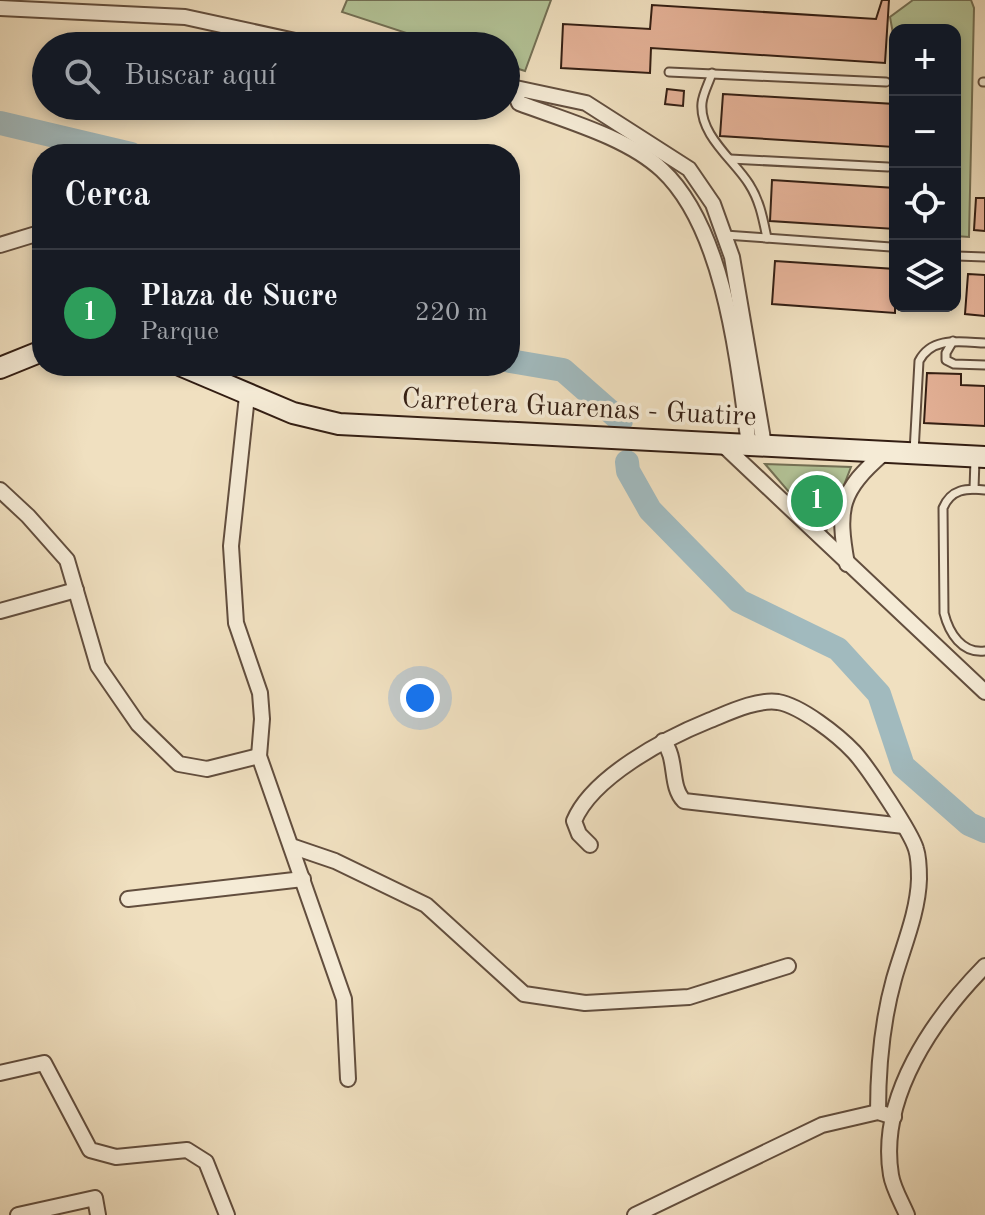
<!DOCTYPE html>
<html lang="es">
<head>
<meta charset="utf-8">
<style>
	:root { --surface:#171b24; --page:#242831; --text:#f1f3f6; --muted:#9ea1a6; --line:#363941; --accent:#c59692 }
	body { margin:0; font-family:"Old Standard TT",serif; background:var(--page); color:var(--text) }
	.controls { position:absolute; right:24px; top:24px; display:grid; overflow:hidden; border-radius:16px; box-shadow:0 4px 12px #0003 }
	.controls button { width:72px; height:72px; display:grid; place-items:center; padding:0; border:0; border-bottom:2px solid var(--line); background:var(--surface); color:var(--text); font:40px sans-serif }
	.you { position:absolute; left:420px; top:698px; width:28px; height:28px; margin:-20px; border:6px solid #fff; border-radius:50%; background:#1a73e8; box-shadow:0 0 0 12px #1a73e833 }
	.badge { display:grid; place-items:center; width:52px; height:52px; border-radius:50%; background:var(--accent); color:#fff; font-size:26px; font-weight:700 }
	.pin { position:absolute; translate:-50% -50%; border:4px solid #fff; box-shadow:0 2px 8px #0006 }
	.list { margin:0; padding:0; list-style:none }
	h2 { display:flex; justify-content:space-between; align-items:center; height:104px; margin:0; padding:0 32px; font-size:34px }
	h2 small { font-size:26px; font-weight:400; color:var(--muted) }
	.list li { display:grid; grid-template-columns:52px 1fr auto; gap:24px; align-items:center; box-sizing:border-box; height:128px; padding:0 32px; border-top:2px solid var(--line) }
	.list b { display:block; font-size:30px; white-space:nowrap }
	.list p { margin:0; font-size:26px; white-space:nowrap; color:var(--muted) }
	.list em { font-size:26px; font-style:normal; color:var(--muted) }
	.icon { flex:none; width:44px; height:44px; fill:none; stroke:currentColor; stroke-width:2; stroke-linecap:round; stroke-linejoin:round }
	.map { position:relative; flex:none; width:985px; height:1215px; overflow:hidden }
	.search { position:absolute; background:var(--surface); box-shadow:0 4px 12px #0003; left:32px; top:32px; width:488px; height:88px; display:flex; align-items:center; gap:20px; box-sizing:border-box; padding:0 28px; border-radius:44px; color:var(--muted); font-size:30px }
	.panel { position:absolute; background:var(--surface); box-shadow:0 4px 12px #0003; left:32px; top:144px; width:488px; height:232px; border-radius:32px }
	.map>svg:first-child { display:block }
	.green { fill:#b3c397; stroke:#737055; stroke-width:2 }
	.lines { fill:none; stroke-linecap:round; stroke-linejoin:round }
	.river { stroke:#a1babe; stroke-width:24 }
	.building { fill:#e6b399; stroke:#331e13; stroke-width:2 }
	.lane-casing { stroke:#624e3e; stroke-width:11 }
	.street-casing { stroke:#624e3e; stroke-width:18 }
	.secondary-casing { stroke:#331e13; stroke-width:24 }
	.lane { stroke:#f5ebd6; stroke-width:7 }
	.street { stroke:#f5ebd6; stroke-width:14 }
	.secondary { stroke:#f5ebd6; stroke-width:20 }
	.labels { text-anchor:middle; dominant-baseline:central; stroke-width:7; stroke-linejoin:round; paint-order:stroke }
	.street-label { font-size:28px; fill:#331e13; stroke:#f5ebd6 }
</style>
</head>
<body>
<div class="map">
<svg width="985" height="1215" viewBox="0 0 985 1215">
	<rect width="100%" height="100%" fill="#f0e0c0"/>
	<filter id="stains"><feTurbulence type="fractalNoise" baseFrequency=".0025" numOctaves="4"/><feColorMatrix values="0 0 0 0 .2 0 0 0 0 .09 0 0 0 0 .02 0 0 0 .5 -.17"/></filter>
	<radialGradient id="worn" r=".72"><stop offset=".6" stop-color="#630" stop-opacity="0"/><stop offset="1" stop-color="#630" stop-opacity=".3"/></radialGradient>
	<!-- green -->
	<g class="green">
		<path d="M347,0H551L525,71L506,65V46H446L342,12Z"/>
		<path d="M913,0H971L974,8L969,237L955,236V30H895V45L890,17Z"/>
		<path d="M765,464L851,467L825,534Z"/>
	</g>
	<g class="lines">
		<!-- river -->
		<g class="river">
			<path d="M0,123L131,154"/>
			<path d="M510,361L563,370L621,421"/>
			<path d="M627,462L628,471L650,510L739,601L838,649L879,694L903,766L969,824L985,831"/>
		</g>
	</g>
	<!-- building -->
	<g class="building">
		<path d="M882,0H889L885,63L651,48L650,73L561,68L563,24L650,29L652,5L876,19Z"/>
		<path d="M667,89L684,91L683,106L665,104Z"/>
		<path d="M723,94L895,104L894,147L720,136Z"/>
		<path d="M772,180L895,188V229L770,221Z"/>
		<path d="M976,198H985V231L974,230Z"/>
		<path d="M775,261L895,269V313L772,304Z"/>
		<path d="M968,274L985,275V316L965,314Z"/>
		<path d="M927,373L961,374V385L985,386V426L924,423Z"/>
	</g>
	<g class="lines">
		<!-- lane casing -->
		<g class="lane-casing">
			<g id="lane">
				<path d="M669,72L886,82"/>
				<path d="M712,73C709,83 703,93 702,103C699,135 734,160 749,184C760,201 763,219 767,238"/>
				<path d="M983,82H985"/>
				<path d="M730,159L888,167"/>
				<path d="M725,235L891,247"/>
				<path d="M957,256L985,257"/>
				<path d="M953,341L946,353V360L954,364L985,365"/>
				<path d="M914,452L919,361C932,336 961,342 985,343"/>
				<path d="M974,489L975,459"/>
				<path d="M985,490C966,488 951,489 943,508L944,613C949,633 962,654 985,651"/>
			</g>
		</g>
		<!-- street casing -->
		<g class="street-casing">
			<g id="street">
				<path d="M0,8L185,17L318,46"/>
				<path d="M506,86L586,103L689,169L713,204L732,257L764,445"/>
				<path d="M513,87L519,103C564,120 627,137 662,170C725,229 738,362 749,445"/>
				<path d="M0,245L36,234L42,237"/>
				<path d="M247,396L231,546L236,623L260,693L262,719L259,756L344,999L348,1079"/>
				<path d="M722,444L985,692"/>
				<path d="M0,490L28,516L67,560L98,666L138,724L179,764L207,769L259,756"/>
				<path d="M847,564C837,508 840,491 884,453"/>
				<path d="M0,611L76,590"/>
				<path d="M663,741C678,758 669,786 684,801L904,826"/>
				<path d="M590,845L579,834L574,821C592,777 666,738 708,721C728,713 756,699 778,702C801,706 838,735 854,752C867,766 911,832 916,849C919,858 919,869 919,879C918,913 903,947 894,979C882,1022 878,1067 878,1112"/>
				<path d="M291,846L335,861L426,905L524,994L585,1003L689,997L788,966"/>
				<path d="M128,899L303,879"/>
				<path d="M0,1073L44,1063L90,1150L116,1157L187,1150L206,1162L227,1215"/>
				<path d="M18,1215L95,1198L98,1215"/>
				<path d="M635,1215L822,1125L878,1112L894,1117"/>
				<path d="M907,1215C902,1203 893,1188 891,1175C878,1097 934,1018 985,966"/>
			</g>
		</g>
		<!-- secondary casing -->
		<g class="secondary-casing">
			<g id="secondary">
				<path d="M182,366L293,413L339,424L985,457"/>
				<path d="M0,368L42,351"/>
			</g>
		</g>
		<!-- lane -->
		<use href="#lane" class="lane"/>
		<!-- street -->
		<use href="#street" class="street"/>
		<!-- secondary -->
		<use href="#secondary" class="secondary"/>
	</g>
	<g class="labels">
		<!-- street labels -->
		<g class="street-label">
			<text transform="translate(579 409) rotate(3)">Carretera Guarenas - Guatire</text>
		</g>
	</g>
	<rect width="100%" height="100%" filter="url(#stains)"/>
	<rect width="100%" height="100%" fill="url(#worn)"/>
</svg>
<div class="controls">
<button>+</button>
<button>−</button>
<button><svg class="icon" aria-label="locate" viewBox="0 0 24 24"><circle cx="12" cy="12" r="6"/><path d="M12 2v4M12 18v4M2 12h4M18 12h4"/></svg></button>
<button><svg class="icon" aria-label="layers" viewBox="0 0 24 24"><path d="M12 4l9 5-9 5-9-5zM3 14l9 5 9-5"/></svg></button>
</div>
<div class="you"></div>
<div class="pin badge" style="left:817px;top:501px;background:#2e9e5b">1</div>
<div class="search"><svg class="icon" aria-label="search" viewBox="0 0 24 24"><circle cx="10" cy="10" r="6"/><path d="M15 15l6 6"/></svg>Buscar aquí</div>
<section class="panel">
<h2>Cerca<small></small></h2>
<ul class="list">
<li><span class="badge" style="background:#2e9e5b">1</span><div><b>Plaza de Sucre</b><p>Parque</p></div><em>220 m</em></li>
</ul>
</section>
</div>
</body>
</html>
